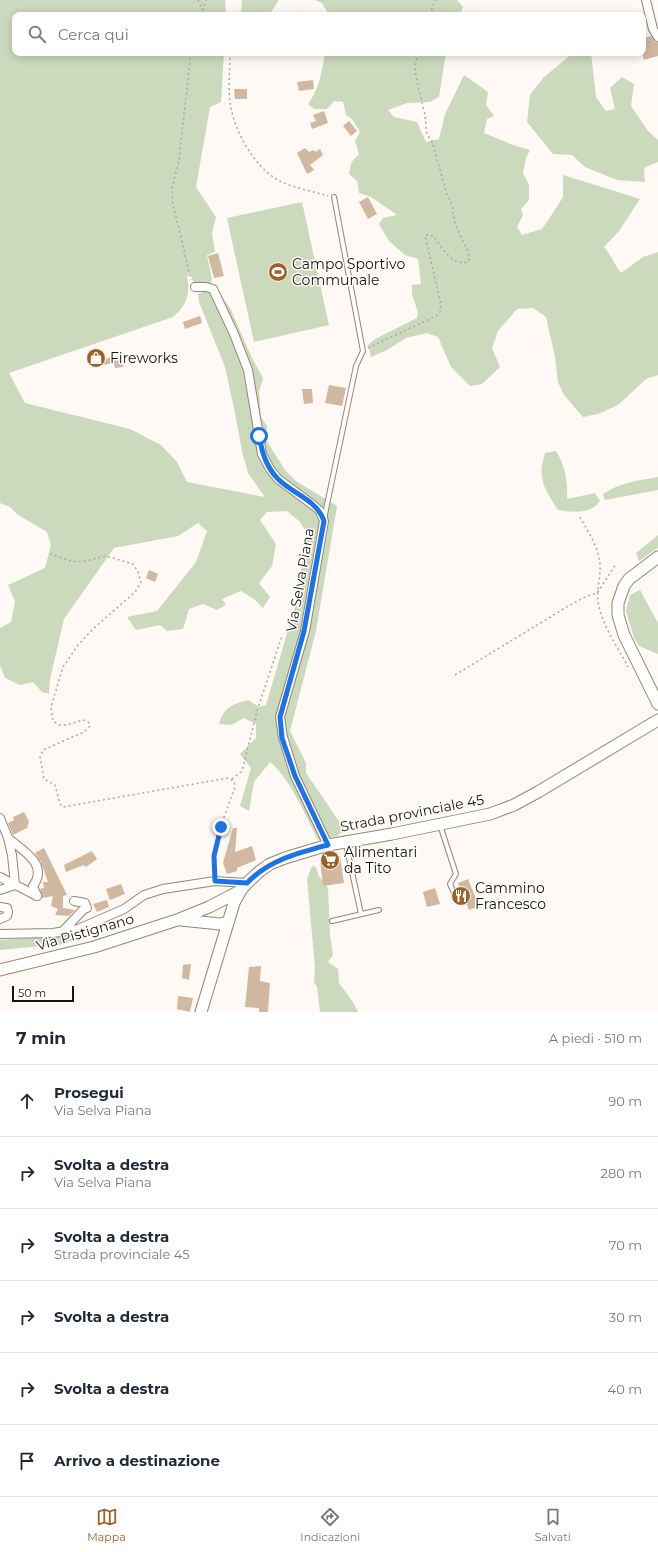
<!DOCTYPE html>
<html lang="it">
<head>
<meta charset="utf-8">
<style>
	:root { --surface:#fff; --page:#f6f6f7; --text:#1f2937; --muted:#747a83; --line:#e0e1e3; --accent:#9e6025 }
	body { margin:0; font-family:Montserrat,sans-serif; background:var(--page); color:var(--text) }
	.scale { position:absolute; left:12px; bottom:10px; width:62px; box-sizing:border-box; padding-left:4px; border:2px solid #1b130a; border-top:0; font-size:11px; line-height:14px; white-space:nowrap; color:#1b130a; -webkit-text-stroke:3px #fff; paint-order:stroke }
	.stop { position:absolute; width:12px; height:12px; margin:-9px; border:3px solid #1a73e8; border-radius:50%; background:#fff }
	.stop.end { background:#1a73e8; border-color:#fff; box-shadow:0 1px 4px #0008 }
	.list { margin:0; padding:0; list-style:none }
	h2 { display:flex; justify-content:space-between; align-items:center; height:52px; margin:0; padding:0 16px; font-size:17px }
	h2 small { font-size:13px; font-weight:400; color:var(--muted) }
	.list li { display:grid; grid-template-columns:26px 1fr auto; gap:12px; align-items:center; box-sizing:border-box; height:72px; padding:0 16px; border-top:1px solid var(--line) }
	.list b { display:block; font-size:15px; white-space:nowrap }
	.list p { margin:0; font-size:13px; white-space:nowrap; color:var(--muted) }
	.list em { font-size:13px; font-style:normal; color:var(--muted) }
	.icon { flex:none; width:22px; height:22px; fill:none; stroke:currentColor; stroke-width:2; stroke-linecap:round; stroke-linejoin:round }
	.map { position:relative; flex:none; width:658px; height:1012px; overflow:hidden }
	.search { position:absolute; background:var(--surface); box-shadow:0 2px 10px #0003; left:12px; right:12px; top:12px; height:44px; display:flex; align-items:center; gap:10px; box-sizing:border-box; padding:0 14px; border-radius:8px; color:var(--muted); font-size:15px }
	.sheet { height:484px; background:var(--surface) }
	nav { display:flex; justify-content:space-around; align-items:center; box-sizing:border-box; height:56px; border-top:1px solid var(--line); background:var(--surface); font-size:11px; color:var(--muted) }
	nav a { display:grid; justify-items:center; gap:2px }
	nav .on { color:var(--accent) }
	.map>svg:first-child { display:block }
	.green { fill:#cbd9bd }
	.building { fill:#d1b8a0 }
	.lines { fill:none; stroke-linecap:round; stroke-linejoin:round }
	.lane-casing { stroke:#9b846d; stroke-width:6 }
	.street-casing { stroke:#9b846d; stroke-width:10 }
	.secondary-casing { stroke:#9b846d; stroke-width:13 }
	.path { stroke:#ada7a0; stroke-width:1.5; stroke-dasharray:2 3; stroke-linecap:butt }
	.lane { stroke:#fff; stroke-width:4 }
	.street { stroke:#fff; stroke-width:8 }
	.secondary { stroke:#fff; stroke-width:11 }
	.route { stroke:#1a73e8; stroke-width:5 }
	.labels { text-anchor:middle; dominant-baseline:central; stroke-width:3; stroke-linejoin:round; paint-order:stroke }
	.poi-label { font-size:14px; fill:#1b130a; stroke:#fff; text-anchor:start }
	.street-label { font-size:14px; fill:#1b130a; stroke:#fff }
</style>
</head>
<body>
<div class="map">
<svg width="658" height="1012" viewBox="0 0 658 1012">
	<rect width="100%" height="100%" fill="#fef9f4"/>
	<!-- green -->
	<g class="green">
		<path d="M0,0H225L226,15H15V53H224L221,102L210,107L196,187L216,217L212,234L215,252L207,255L212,279L211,283L195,286L190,273L187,277C191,294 186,306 173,317L9,373L25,403L130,429L161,445L177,462L187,482L265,497L248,473L242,451L235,413L225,367L199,302L198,294L209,290L219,292L230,308L252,358L263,378L259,392L261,417L267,426L266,440L285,470L296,481L337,506L316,631L290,731L306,763V773L345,830L337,836L318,840C306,817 290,778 270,762L254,782L249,811L240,806L251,768L240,754L256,738V724L244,718L231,725L219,724C224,707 233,704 248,700L259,707L266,705L295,606L307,533L300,522L287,511L267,512L260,520L276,544L272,566L259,583L270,597L263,608L254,599L241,591L222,599L226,605L217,610L203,604L189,609L183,629L167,631L160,625L136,630L127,617L157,611L196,562L207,531L198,523L178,536L114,548L64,619L50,679L49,694L42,692L33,682L20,685L5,678L0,665V628L11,622L15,601L8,585L45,568L51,545L47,532L18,515L10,507L0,503Z"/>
		<path d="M242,0H279L269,15H241Z"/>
		<path d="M315,0H457L463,7L460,15H329L322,3Z"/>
		<path d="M325,53H446L439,97L430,102L407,103L388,110L394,117L417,122L426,142L439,139L445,114L464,75L488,92L486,105L494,116L487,119L484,133L513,145L530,150L526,158L523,173L529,185V200L521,209L523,215L517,227L522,235L542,229L549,219L563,197V175L640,199L619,231L604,247C612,256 614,264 621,273L643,257L658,252V375L646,379L618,405L598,414L583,417L564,395L558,382L555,357L546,317L533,308L517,309L498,331L492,348L500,367L482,384L470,386L451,367L438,337L427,333L406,338L387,350L371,357L368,345L375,339L417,318L418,312L412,295V285L421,284L418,259L405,255L389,241L379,224L383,218L397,215L371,197L359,193L357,181L349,174L351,163L359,154L355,141L360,132L352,119L346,115L343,102L334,101L327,109H314L308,104C319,89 322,71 325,53Z"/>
		<path d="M573,53H591L596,97L606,111L615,109L610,88L622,77L634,84L631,106L648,131L658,140V162L644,168L645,182L617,180L585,167L572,155L553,154L527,122L530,95L543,78Z"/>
		<path d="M302,202L329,325L254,342L227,218Z"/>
		<path d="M556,451C565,465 568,482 567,499L595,493L600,501C590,515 573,512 558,510C544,488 537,479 545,453Z"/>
		<path d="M658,477V490L605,500L603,494C622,482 636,481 658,477Z"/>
		<path d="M658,535V548L639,561L636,553Z"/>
		<path d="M640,590L658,623V654L639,646L634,638L626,611L630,595Z"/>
		<path d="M312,866L316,867L319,876L328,888L330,934L333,955L328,962L338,969L339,983L353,1002L358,1012H320L317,987L314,982L315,967L307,879Z"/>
		<path d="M90,928L65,944L0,950V940L60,936Z"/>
	</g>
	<!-- building -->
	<g class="building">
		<path d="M651,36L655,42H658V56L644,60L642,53H643V38Z"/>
		<path d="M313,80L314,89L299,91L297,82Z"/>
		<path d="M234,89H247V99H235Z"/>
		<path d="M324,111L328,123L312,129L310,123L316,121L313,115Z"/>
		<path d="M349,121L357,131L351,136L343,126Z"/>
		<path d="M305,148L309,152L314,150L315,152L320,149L323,155L310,165L314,170L307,174L297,153Z"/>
		<path d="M368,197L377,214L368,219L359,202Z"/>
		<path d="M218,253L224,276L214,278L208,256Z"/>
		<path d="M200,316L202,323L185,329L183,322Z"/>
		<path d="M121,355L123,367L115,368L114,363L97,366L96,361Z"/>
		<path d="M329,385L346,388L342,406L325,403Z"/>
		<path d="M302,389H312L313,403L304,404Z"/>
		<path d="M149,570L158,574L155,582L146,578Z"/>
		<path d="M24,812L29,821L27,828L13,835L8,823L14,820L13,817Z"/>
		<path d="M233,828H237L235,852L252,846L256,860L237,868V871L227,874L223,863Z"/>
		<path d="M44,848L67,895L63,896V908L75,910L69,916L55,915L58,909L51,906L53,896L42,898L40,889L44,888L43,882H48L41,862L35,853Z"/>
		<path d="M92,851L97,859L86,867L84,865L66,872L64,865Z"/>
		<path d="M340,856L344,883L323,886L320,860Z"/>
		<path d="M468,879L479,906L469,910L458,883Z"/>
		<path d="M121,884L125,894L110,900L106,889Z"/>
		<path d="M435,888L440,904L427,907L423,892Z"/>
		<path d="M107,900L109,907L97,912L93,904Z"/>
		<path d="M191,964L189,980L182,978L183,965Z"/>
		<path d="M261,966L260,981L270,983L268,1012H259V1008L245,1007L249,967Z"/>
		<path d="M178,996L193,998L190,1012L177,1009Z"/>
	</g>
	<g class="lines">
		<!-- lane casing -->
		<g class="lane-casing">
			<g id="lane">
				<path d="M324,519L356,366L363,351L334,197"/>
				<path d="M440,825L456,874L450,884L457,900"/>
				<path d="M346,844L361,914"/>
				<path d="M332,921L379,910"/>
			</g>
		</g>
		<!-- street casing -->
		<g class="street-casing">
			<g id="street">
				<path d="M646,0L653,29L658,37"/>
				<path d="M195,287H206L213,289L234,334L248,370L262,454L270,469L278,479L313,505L320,511L324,521L305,631L280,717L283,737L295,776L328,845"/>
				<path d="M0,818L8,838L12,855L15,885L0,890"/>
				<path d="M8,838C23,851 49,864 33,886L37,896"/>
				<path d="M0,877L37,896"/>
				<path d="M0,907L7,908L8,912L7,916L0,919"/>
				<path d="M63,931L84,909L87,908L85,903L74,901"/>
				<path d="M0,934L53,933L78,929L124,909L144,895L163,889L215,881L247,883"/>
			</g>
		</g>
		<!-- secondary casing -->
		<g class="secondary-casing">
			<g id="secondary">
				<path d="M658,557L629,579L624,586L618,603V615L624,635L658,704"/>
				<path d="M181,920L220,924L228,922"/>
				<path d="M0,970L94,947L177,920L209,907L240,891"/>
				<path d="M201,1012L234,903L241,890L247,883L260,871L270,864L285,858L328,845L392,834L490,814L514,805L538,792L658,720"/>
			</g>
		</g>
		<!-- path -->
		<g class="path">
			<path d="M198,0L203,11"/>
			<path d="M201,15L206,0"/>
			<path d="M430,15L435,0"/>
			<path d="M191,53L179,160L172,188L173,204L191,280"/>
			<path d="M230,53C230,69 228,86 230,102C233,129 254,167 278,180C293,188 312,191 328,196"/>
			<path d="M368,348L436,316L440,312L441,304L425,236L427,235L433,236C442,247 451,266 468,262L469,259L468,252L455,224L452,205L447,195L432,141L427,135L425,115L416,77L415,67L418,53"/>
			<path d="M580,517C588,532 599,547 600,565C601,577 596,590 598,602C602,625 617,646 628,667"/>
			<path d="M50,554L71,561L81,562L106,556L133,564L138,572L141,582L135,592L94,628L78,645L63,667L51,707L53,721L59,725C62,725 66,725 69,724C77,723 87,715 90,726L84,732L43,750L40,757L44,779L55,785L60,804L63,807L228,778C233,780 235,782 235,787C225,815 212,844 214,874"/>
			<path d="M455,675L570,605L587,596L597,593L616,564"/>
			<path d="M232,779L242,771L257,711L282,636"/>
		</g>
		<!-- lane -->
		<use href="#lane" class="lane"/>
		<!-- street -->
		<use href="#street" class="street"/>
		<!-- secondary -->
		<use href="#secondary" class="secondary"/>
	</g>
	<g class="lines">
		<!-- route -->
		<path class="route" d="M221,827L214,856L215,881L247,883C269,860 298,853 328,845L295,776L282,738L280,717L304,631L324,521C317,500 293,494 278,479C266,467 262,452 259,436"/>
	</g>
	<!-- icons -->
	<defs>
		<g id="stadium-disc" transform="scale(1)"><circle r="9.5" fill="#9e6025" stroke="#fff"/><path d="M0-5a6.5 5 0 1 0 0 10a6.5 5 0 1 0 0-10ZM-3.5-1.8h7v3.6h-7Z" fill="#fff"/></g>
		<g id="shop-disc" transform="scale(1)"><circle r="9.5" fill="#9e6025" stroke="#fff"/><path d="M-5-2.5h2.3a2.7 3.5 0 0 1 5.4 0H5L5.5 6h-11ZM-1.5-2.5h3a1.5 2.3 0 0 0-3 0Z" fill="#fff"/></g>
		<g id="supermarket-disc" transform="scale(1)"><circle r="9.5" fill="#9e6025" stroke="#fff"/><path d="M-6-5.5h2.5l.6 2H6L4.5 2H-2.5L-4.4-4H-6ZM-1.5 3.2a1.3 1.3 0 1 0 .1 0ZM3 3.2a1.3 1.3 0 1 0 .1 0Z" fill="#fff"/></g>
		<g id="restaurant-disc" transform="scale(1)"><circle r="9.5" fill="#9e6025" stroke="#fff"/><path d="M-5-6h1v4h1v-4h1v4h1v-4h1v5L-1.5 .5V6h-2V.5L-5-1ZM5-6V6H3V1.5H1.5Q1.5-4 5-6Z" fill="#fff"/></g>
	</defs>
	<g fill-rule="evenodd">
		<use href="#stadium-disc" x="278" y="272"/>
		<use href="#shop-disc" x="96" y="358"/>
		<use href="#supermarket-disc" x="330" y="860"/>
		<use href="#restaurant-disc" x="461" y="896"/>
	</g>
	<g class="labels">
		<!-- poi labels -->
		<g class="poi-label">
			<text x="292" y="264">Campo Sportivo<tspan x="292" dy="16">Communale</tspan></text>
			<text x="110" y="358">Fireworks</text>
			<text x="344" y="852">Alimentari<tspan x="344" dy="16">da Tito</tspan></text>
			<text x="475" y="888">Cammino<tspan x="475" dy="16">Francesco</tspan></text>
		</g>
		<!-- street labels -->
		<g class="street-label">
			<text transform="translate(300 580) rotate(-80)">Via Selva Piana</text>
			<text transform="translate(412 813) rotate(-11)">Strada provinciale 45</text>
			<text transform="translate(85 932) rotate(-16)">Via Pistignano</text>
		</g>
	</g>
</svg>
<div class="scale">50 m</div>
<div class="stop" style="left:259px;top:436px"></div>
<div class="stop end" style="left:221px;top:827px"></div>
<div class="search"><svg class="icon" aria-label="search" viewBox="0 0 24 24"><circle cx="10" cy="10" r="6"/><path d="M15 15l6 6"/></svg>Cerca qui</div>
</div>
<section class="sheet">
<h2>7 min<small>A piedi · 510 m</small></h2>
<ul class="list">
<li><svg class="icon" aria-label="ahead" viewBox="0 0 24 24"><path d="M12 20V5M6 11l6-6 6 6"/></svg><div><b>Prosegui</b><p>Via Selva Piana</p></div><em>90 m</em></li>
<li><svg class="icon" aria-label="right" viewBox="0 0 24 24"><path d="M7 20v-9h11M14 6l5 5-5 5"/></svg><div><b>Svolta a destra</b><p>Via Selva Piana</p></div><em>280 m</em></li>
<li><svg class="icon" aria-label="right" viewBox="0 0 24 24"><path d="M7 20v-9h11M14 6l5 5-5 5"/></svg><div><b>Svolta a destra</b><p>Strada provinciale 45</p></div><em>70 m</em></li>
<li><svg class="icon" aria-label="right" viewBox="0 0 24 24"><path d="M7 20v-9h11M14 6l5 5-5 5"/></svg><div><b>Svolta a destra</b></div><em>30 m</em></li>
<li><svg class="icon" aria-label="right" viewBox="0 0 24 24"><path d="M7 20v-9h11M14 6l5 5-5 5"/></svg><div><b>Svolta a destra</b></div><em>40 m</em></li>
<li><svg class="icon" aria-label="arrive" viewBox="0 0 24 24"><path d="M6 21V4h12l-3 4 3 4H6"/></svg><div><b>Arrivo a destinazione</b></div></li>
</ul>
</section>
<nav>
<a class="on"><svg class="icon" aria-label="map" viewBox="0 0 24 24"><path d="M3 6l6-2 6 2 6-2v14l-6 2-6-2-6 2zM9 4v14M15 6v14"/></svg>Mappa</a>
<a><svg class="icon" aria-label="directions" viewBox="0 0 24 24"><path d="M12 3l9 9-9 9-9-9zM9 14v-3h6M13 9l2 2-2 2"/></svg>Indicazioni</a>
<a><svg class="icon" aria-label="saved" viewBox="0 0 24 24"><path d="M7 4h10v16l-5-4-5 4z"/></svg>Salvati</a>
</nav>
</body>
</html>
